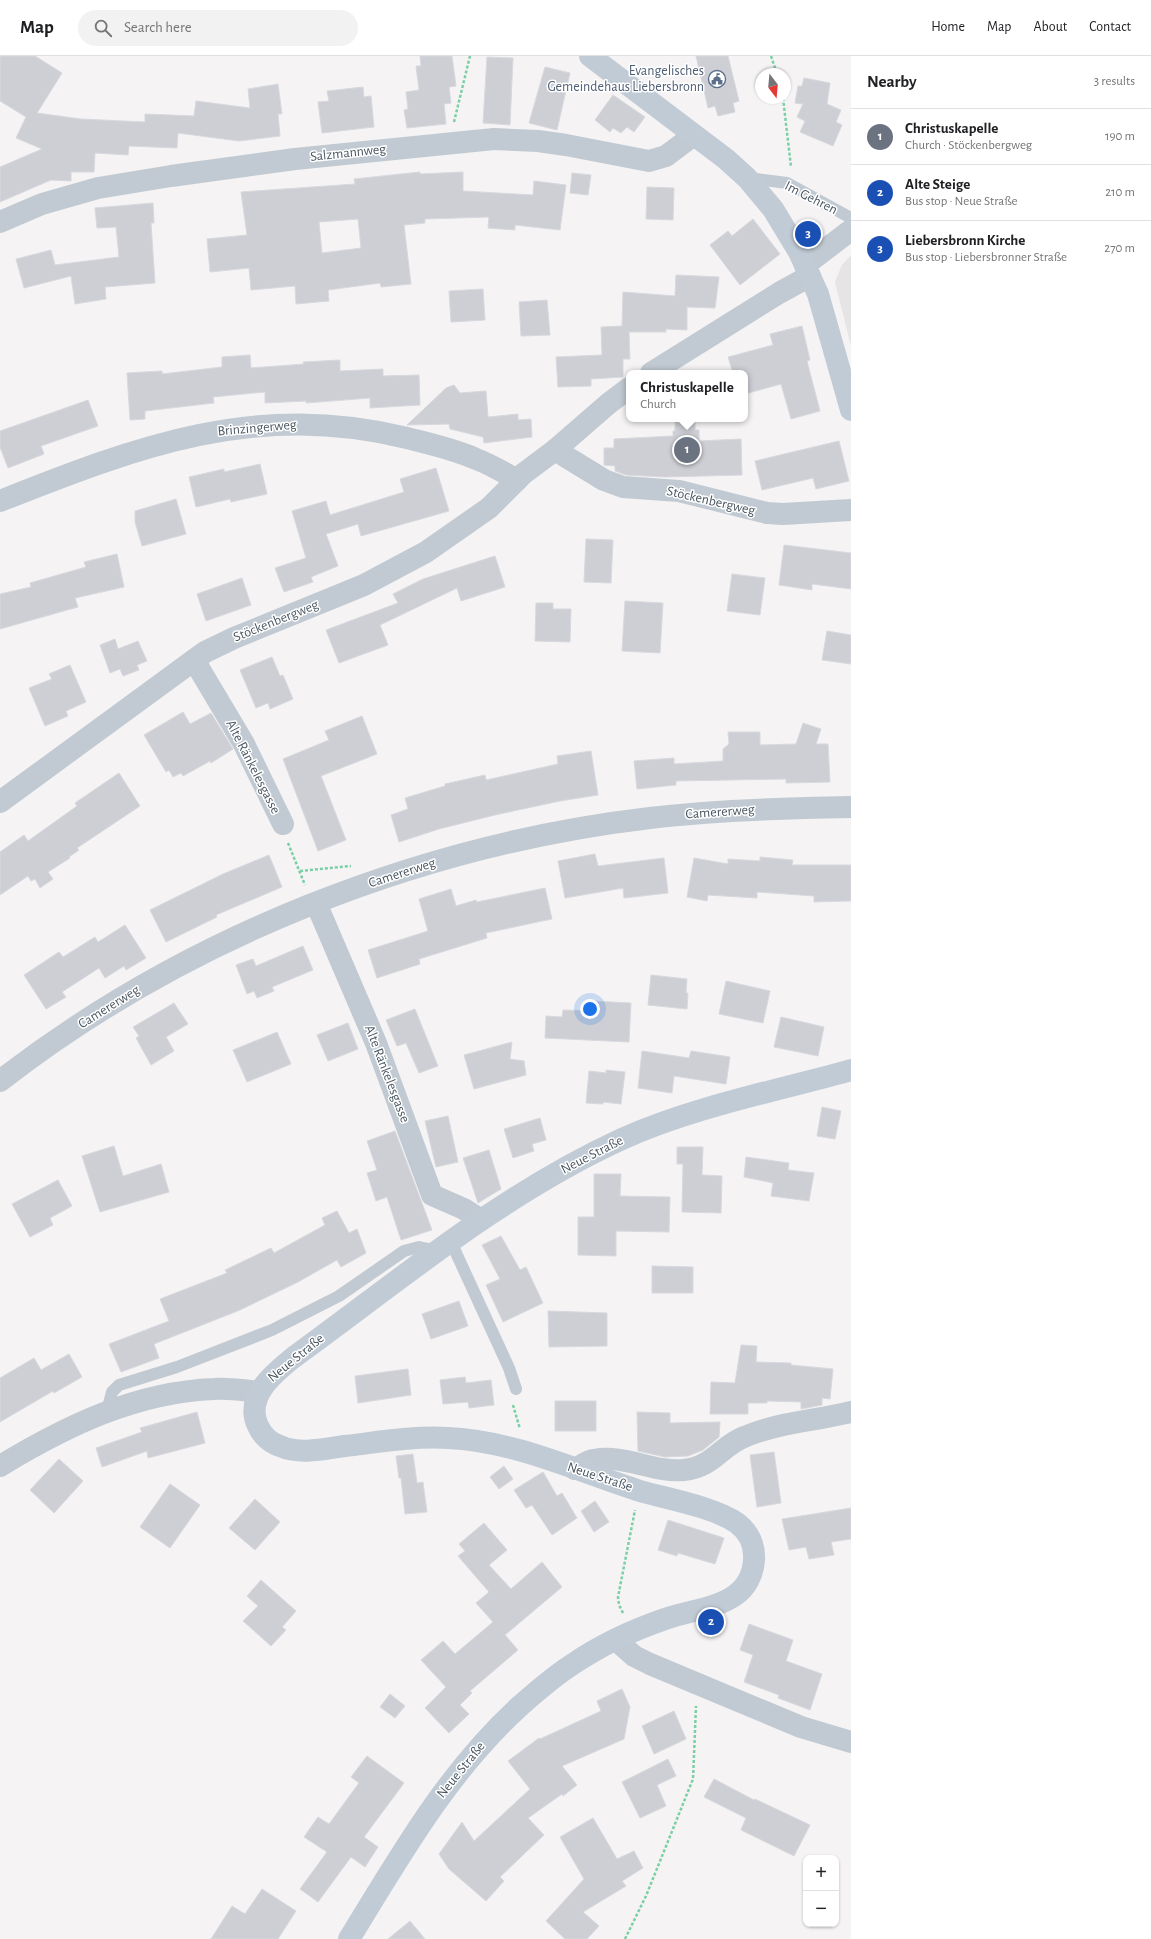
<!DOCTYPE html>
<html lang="en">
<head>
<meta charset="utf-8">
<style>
	:root { --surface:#fff; --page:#f2f2f2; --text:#202124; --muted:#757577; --line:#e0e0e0; --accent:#1a73e8 }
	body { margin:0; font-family:"Alegreya Sans",sans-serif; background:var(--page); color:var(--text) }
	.controls { position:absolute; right:12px; bottom:12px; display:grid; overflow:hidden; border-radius:8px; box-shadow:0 1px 3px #0004 }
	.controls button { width:36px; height:36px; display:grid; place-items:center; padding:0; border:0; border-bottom:1px solid var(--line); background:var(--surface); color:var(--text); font:20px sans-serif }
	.compass { position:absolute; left:755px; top:12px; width:36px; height:36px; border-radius:50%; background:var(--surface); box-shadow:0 1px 3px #0004; rotate:164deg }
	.you { position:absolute; left:590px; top:953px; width:14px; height:14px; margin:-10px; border:3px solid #fff; border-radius:50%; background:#1a73e8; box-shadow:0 0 0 6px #1a73e833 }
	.badge { display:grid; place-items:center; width:26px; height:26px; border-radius:50%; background:var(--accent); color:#fff; font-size:13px; font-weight:700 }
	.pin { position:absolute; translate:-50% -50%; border:2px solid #fff; box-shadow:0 1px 4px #0006 }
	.popup { position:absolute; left:626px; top:314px; width:122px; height:52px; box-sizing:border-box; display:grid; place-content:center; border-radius:8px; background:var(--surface); filter:drop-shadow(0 1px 3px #0005); font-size:13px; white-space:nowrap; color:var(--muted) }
	.popup b { font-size:15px; color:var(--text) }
	.popup::after { content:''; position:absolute; left:50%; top:100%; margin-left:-8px; border:8px solid transparent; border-top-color:var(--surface) }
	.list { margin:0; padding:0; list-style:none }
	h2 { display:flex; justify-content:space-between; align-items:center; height:52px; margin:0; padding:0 16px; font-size:17px }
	h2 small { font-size:13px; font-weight:400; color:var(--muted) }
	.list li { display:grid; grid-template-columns:26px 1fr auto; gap:12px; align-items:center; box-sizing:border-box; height:56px; padding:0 16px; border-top:1px solid var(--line) }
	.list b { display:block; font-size:15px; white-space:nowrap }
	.list p { margin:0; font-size:13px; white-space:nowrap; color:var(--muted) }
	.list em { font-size:13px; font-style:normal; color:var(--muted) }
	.icon { flex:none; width:22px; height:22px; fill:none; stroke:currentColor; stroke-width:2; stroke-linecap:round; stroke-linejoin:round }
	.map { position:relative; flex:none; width:851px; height:1883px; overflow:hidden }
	header { display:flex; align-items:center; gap:24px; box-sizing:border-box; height:56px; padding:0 20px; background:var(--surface); border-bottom:1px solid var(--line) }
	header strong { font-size:19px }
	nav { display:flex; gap:22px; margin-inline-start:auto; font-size:14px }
	.search { width:280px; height:36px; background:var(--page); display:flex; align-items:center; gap:10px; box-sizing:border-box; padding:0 14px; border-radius:22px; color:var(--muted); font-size:15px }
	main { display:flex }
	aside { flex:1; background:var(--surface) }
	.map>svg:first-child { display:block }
	.education { fill:#e6e4e5 }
	.building { fill:#cdcfd5; stroke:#d7d9de; fill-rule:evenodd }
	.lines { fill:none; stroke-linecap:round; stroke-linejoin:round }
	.path { stroke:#7ad0a6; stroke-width:2.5; stroke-dasharray:3 2; stroke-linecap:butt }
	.lane { stroke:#c1cad2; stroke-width:12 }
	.street { stroke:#c1cad2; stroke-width:22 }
	.secondary { stroke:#c1cbd6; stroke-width:22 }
	.labels { text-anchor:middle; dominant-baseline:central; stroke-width:3; stroke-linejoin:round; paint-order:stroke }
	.service-label { font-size:14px; fill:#4e5e75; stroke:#fff; text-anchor:end }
	.street-label { font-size:14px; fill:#4a5661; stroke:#fff }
</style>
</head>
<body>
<header>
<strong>Map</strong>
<div class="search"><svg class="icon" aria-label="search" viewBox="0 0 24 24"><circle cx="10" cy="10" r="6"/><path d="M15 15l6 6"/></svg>Search here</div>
<nav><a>Home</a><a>Map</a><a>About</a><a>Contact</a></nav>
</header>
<main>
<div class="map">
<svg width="851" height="1883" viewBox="0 0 851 1883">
	<rect width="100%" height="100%" fill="#f5f3f3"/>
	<!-- education -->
	<path class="education" d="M851,199V290L835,226L842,209Z"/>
	<!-- building -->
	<g class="building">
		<path d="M0,0H35L62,17L37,57L81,63L145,66V58L194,60L196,45L250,52L248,33L278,28L282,58H278L280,80L239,85L178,77L177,92L129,90L128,99L95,97L94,116H71V125L51,124L0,146V111L42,93L16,82L26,61L0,45Z"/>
		<path d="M420,0H452L456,30L449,31L451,47L444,48L446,68L407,72L404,54L408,53L406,36L419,34L416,10H421Z"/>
		<path d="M696,0H728L739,45L733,47L735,56L718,60L715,50L708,52Z"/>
		<path d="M487,1L513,2L510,69L483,67Z"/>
		<path d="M545,11L570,17L557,74L529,67Z"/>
		<path d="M804,22L830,27L827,48L841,54L836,66L842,69L833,90L800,76L805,65L797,61L803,48L795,47L798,30H802Z"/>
		<path d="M363,31L364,41L371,40L374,71L322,77L318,46L329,45L327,35Z"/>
		<path d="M613,39L645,61L634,76L627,71L621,77L613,72L610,76L595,64Z"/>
		<path d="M420,116V118L463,116V135L533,139L534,125L566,129L560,174L515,169V174L488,172L489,161L425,163V167L404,169L411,228L381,231L380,227L328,234L329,245L296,248L295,230L251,234L249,212L210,216L207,183L247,179L241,136L355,128L354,123ZM358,163L361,192L322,197L319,166Z"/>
		<path d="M572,117L591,119L588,139L570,137Z"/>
		<path d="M647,131L674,132L673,164L646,163Z"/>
		<path d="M153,147L154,167H151L155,227L105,231L106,243L75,248L71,220L24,232L16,203L51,194L55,209L119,201L116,171L97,172L95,152Z"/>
		<path d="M753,163L780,198L740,229L710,189L728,175L732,180Z"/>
		<path d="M676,219L719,221L715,252L687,251V274L666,273V276H629L630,303H623V321L591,323V330L558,331L556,301L602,299L601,271L622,270L623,236L675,240Z"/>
		<path d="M483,233L485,264L451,266L449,235Z"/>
		<path d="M547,244L550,279L521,280L519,246Z"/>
		<path d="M802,270L810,304L807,305L820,355L791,363L781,328L745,338V317H733L728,301L773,289L770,278Z"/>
		<path d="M250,299L251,312L304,308L303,306L340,304V315L383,313V320L419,319L420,349L370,352V342L306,347V345L265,347V336L213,341L214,347L145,355V363L130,364L127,317L162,315V318L222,311V301Z"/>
		<path d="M454,329L460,337L486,335L488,361L518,358V364L531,363L532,381L484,387L483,381L450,373L449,368L407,369L446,332Z"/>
		<path d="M88,344L98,370L41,390L44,398L8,412L0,391V375Z"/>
		<path d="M675,363H695V374H699V385L741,383L742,419L665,421L626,419L615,415V410L604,409V392H614V383L673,380V375H675Z"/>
		<path d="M839,385L849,425L816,433L813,422L762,434L755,405Z"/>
		<path d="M260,408L267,438L231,446L230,443L196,451L189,421L224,413V416Z"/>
		<path d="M436,412L449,455L361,480L358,468L326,478L338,510L311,521L313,526L284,536L275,512L306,502L292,455L326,445L330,459L404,436L400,423Z"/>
		<path d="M176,443L186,478L142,490L135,466V455Z"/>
		<path d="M586,483L613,484L611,527L584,526Z"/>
		<path d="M784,489L851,497V533L812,528V534L779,529Z"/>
		<path d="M117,498L124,531L75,542L78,551L0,573V538L31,531L30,527L86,511L84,506Z"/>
		<path d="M495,500L505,531L461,545L457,532L380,569L388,589L339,607L326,574L398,547L393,538L423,523Z"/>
		<path d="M732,518L765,522L760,559L727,555Z"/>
		<path d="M242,522L251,549L206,565L197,538Z"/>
		<path d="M625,545L663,547L660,597L622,595Z"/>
		<path d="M536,547H553V553H571L570,586L535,585Z"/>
		<path d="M827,575L851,579V608L822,604Z"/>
		<path d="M115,583L118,593L138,585L147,605L137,609L139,614L123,620L120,613L110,617L100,589Z"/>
		<path d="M272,601L280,620L283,619L293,643L270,653L268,647L256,652L240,614Z"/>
		<path d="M70,609L86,646L66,655L68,660L45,670L29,632L52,623L49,618Z"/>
		<path d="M183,656L190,668L211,657L233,693L211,707L210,705L183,720L181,717L173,721L169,714L166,716L144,679Z"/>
		<path d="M362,660L377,698L321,720L346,784L318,795L283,703L329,684L325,675Z"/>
		<path d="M803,667L821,673L816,688H828L830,726L786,727V723L676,725V729L637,733L634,705L674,702V708L723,705V693L729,688L728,676H760V689L796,688Z"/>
		<path d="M591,695L598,739L560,745L495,759L439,773L399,786L391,759L408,753L405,742L445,730V728L485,719L486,724L558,708L557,700Z"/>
		<path d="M119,717L140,750L77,792L79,794L69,801L70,802L48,816L53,823L40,832L35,823L31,825L28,820L0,839V796L24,779L28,785L77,750L75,747Z"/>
		<path d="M595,798L598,810L664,802L668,837L624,842L623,832L565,842L558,805Z"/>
		<path d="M269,799L282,831L216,859L217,861L166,886L150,854L223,818Z"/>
		<path d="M760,801L793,804L792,809H851V845L814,846V840L757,836V842L708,839L707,845L687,841L694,802L728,808V803L760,805Z"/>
		<path d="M545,832L552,863L486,877L487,882L419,903L420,908L377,922L368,894L428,875L419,843L451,833L456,850L476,844L477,846Z"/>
		<path d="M125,869L146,902L126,914L124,910L105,922L99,912L62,936L66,941L46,953L24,919L59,896L63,901L95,881L98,886Z"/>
		<path d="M303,890L313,914L272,931L274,935L257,942L254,935L247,938L236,909L253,903L256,910Z"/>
		<path d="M651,919L687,923L686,937H688L687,953L648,949Z"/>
		<path d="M726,925L770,935L763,967L719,958Z"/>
		<path d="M592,945L631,947L629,986L545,982L546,960L562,961L563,954L592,955Z"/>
		<path d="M174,947L188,968L166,981L174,995L151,1009L136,982L139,980L133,971Z"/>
		<path d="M415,953L438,1010L419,1017L406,987L397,990L386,964Z"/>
		<path d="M781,961L824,971L818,1000L774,991Z"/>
		<path d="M348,967L358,993L328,1005L317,979Z"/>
		<path d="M277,976L291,1008L247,1026L233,994Z"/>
		<path d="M512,986L510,1003L524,1005L526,1019L474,1033L464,999Z"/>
		<path d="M642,995L689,1002L691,995L730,1001L726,1028L674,1020L672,1037L638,1032Z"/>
		<path d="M606,1014L625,1016L621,1048L603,1046V1048L586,1047L589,1015L606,1017Z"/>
		<path d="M822,1051L841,1055L835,1083L817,1080Z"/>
		<path d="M448,1060L458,1106L436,1111L425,1065Z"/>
		<path d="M540,1062L546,1084L532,1088L534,1095L513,1102L504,1073Z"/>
		<path d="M395,1075L432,1174L401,1184L387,1141L376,1145L367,1117L377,1114L367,1085Z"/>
		<path d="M114,1090L123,1120L161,1108L169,1136L100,1156L82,1100Z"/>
		<path d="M677,1091H703L702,1119L722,1120L721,1157L682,1156L683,1108H677Z"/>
		<path d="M489,1094L501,1133L478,1147L463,1102Z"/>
		<path d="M746,1101L789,1107L788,1114L814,1117L809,1145L771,1140L773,1127L744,1121Z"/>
		<path d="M594,1118H621L620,1140L670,1141L669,1176L616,1175V1200L578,1199V1161H594Z"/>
		<path d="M58,1124L72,1150L50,1162L53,1169L30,1181L12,1148Z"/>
		<path d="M337,1155L349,1177L357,1173L366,1197L341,1211L337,1204L298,1226L240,1254L154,1288L159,1302L121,1316L109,1288L169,1265L160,1243L227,1217L225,1214L271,1192L274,1197L325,1169L322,1162Z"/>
		<path d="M501,1180L520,1214L526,1211L543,1247L503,1266L486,1229L500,1223L482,1189Z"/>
		<path d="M652,1210L693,1211V1237H652Z"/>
		<path d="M459,1245L468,1270L431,1283L422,1258Z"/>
		<path d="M548,1255L607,1257V1290L549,1291Z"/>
		<path d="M741,1289L757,1290L756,1306L791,1307V1309L833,1313L830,1343L822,1342V1349L801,1353V1346L767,1345V1347H748V1358H710L711,1326L735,1327Z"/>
		<path d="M69,1298L82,1321L54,1337L53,1335L0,1366V1322L34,1302L41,1314Z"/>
		<path d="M408,1313L411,1339L358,1347L355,1320Z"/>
		<path d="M465,1321L466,1327L491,1324L494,1349L469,1352L468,1346L443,1348L440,1324Z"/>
		<rect x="555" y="1345" width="41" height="30"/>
		<path d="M197,1356L205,1387L148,1402L147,1395L102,1411L96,1392L142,1376L140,1372Z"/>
		<path d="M637,1356L670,1357V1367L720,1366L719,1381L703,1394L688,1400L665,1401L638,1395Z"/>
		<path d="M774,1396L781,1447L757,1451L750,1399Z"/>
		<path d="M413,1398L417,1427L423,1426L427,1456L405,1458L401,1422H399L396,1400Z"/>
		<path d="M59,1403L83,1425L54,1457L30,1434Z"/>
		<path d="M504,1410L513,1423L499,1433L490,1421Z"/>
		<path d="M543,1416L557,1440L562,1437L577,1462L552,1479L532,1449L526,1452L514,1434Z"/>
		<path d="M170,1428L200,1449L170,1492L140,1471Z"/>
		<path d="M255,1443L280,1466L255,1494L229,1472Z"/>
		<path d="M595,1445L609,1466L594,1476L581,1455Z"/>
		<path d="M851,1452V1483L831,1486L834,1499L809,1503L806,1491L789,1494L782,1463Z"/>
		<path d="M668,1464L724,1482L715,1508L678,1497L677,1500L658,1494Z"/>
		<path d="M484,1467L507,1494L489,1509L511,1533L542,1506L562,1531L505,1579L518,1594L470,1635L472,1637L460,1649L469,1658L449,1677L425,1652L446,1631L421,1604L443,1585L455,1598L493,1566L476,1547L489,1536L458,1500L465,1495L459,1488Z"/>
		<path d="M261,1524L296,1555L282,1571L286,1574L271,1590L243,1565L258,1550L247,1540Z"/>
		<path d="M749,1568L793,1584L786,1605L822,1618L810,1654L778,1642L779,1639L744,1626L753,1599L740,1594Z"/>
		<path d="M622,1633L630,1651L624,1683L562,1710L577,1729L563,1740L562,1738L528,1762L544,1779L500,1821L504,1825L486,1845L449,1813L439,1798L462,1766L474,1785L530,1733L508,1705L539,1682L540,1683L601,1655L597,1645Z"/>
		<path d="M390,1638L405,1650L395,1662L380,1651Z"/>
		<path d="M674,1655L686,1683L654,1698L642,1670Z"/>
		<path d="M367,1700L404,1727L364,1781L378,1791L365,1811L351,1801L318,1846L300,1833L327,1796L304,1781L318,1761L329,1768L359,1727L351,1721Z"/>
		<path d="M668,1703L676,1720L657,1729L666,1750L640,1762L622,1726Z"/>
		<path d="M714,1723L754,1744L755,1743L810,1769L794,1800L741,1774L746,1762L704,1741Z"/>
		<path d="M593,1762L617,1803L634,1795L643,1812L622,1825L626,1830L583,1856L599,1870L587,1883H565L546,1865L584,1823L560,1781Z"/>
		<path d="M262,1833L296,1855L278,1883H211L232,1850L245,1858Z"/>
		<path d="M410,1865L425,1883H388Z"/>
	</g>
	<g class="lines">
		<!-- path -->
		<g class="path">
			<path d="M771,0L777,18"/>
			<path d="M783,42L791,111"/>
			<path d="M454,66L470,0"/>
			<path d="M288,787L305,829"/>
			<path d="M300,815L351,810"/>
			<path d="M513,1349L520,1373"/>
			<path d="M623,1557L619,1549L618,1541L635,1454"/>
			<path d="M625,1883L646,1840L693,1723L696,1650"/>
		</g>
		<!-- lane -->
		<g class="lane">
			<path d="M748,122L787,127L851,162"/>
			<path d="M451,1186L509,1312L516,1333"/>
			<path d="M107,1355L112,1336L119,1329L177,1311L272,1274L339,1240L404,1195L419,1191L438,1195"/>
		</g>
		<!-- street -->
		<g class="street">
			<path d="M0,166L42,148L98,132L171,120L295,103L494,83L538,85L566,89L649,105L666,100L694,79"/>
			<path d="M805,209L851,174"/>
			<path d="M651,317L779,237L810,220"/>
			<path d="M555,394L604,424L623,431L679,435L767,457L783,458L851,454"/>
			<path d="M0,445C139,390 256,345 407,382C430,388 454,393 476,403C490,408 503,416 517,424"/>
			<path d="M194,604L244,688L283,768"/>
			<path d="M0,746L205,596L234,582L364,529L426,496L489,452L523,418L555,394L608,348L629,332"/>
			<path d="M316,847L376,987L432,1139L464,1153L481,1164"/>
			<path d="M0,1025C184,882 419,789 650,762C717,754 784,752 851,751"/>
			<path d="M0,1410C66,1370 136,1336 214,1333C229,1332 244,1334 259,1336"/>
			<path d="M575,1413C581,1410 587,1405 594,1404C624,1398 654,1417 684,1414C713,1411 721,1390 744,1381C779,1366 815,1365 851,1356"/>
			<path d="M616,1584L634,1600L650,1608L801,1671L851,1686"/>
		</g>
		<!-- secondary -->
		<g class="secondary">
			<path d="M590,0L726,103L747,122L773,153L799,196L818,238L851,354"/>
			<path d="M349,1883C400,1800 448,1715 521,1649C537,1635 554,1620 573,1608C601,1589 633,1574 665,1563C687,1555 715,1553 734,1540C746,1532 753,1519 754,1504C755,1490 749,1476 737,1467C714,1451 668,1443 640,1435C577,1415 515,1385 448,1382C414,1380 379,1386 345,1390C324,1393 300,1399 280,1390C270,1387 262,1379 258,1370C244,1341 274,1317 294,1301C400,1224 502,1138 622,1083C693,1051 776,1035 851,1014"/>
		</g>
	</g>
	<!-- icons -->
	<defs>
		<g id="civic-ring" transform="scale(0.9)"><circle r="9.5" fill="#fff" stroke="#5c6f8a" stroke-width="1.5"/><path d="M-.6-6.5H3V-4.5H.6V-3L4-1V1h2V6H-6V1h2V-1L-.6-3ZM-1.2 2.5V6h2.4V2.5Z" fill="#5c6f8a"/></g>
	</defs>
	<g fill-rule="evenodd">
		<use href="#civic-ring" x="717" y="23"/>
	</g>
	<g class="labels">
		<!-- service labels -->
		<g class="service-label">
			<text x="704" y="15">Evangelisches<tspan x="704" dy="16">Gemeindehaus Liebersbronn</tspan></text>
		</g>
		<!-- street labels -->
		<g class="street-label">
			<text transform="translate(348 97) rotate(-6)">Salzmannweg</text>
			<text transform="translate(811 142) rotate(27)">Im Gehren</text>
			<text transform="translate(257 372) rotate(-5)">Brinzingerweg</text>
			<text transform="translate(711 445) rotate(13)">Stöckenbergweg</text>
			<text transform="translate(276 565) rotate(-22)">Stöckenbergweg</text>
			<text transform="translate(253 711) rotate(63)">Alte Ränkelesgasse</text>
			<text transform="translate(720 756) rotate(-4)">Camererweg</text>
			<text transform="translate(402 817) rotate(-18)">Camererweg</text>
			<text transform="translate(109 951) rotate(-32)">Camererweg</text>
			<text transform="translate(387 1018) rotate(69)">Alte Ränkelesgasse</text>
			<text transform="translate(592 1099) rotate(-27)">Neue Straße</text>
			<text transform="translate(296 1302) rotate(-39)">Neue Straße</text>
			<text transform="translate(600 1421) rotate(18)">Neue Straße</text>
			<text transform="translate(461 1714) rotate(-51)">Neue Straße</text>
		</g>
	</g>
</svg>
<div class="controls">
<button>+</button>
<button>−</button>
</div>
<svg class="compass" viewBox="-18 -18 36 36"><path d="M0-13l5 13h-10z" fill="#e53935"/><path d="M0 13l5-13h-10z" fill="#757577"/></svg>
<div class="you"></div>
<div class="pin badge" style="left:687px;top:394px;background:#6b7280">1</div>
<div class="popup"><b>Christuskapelle</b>Church</div>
<div class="pin badge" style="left:711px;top:1566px;background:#1a4fb4">2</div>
<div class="pin badge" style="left:808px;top:178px;background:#1a4fb4">3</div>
</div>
<aside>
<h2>Nearby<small>3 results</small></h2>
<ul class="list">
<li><span class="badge" style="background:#6b7280">1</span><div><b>Christuskapelle</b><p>Church · Stöckenbergweg</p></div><em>190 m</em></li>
<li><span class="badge" style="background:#1a4fb4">2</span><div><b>Alte Steige</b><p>Bus stop · Neue Straße</p></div><em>210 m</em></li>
<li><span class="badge" style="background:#1a4fb4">3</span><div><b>Liebersbronn Kirche</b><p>Bus stop · Liebersbronner Straße</p></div><em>270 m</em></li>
</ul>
</aside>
</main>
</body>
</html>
